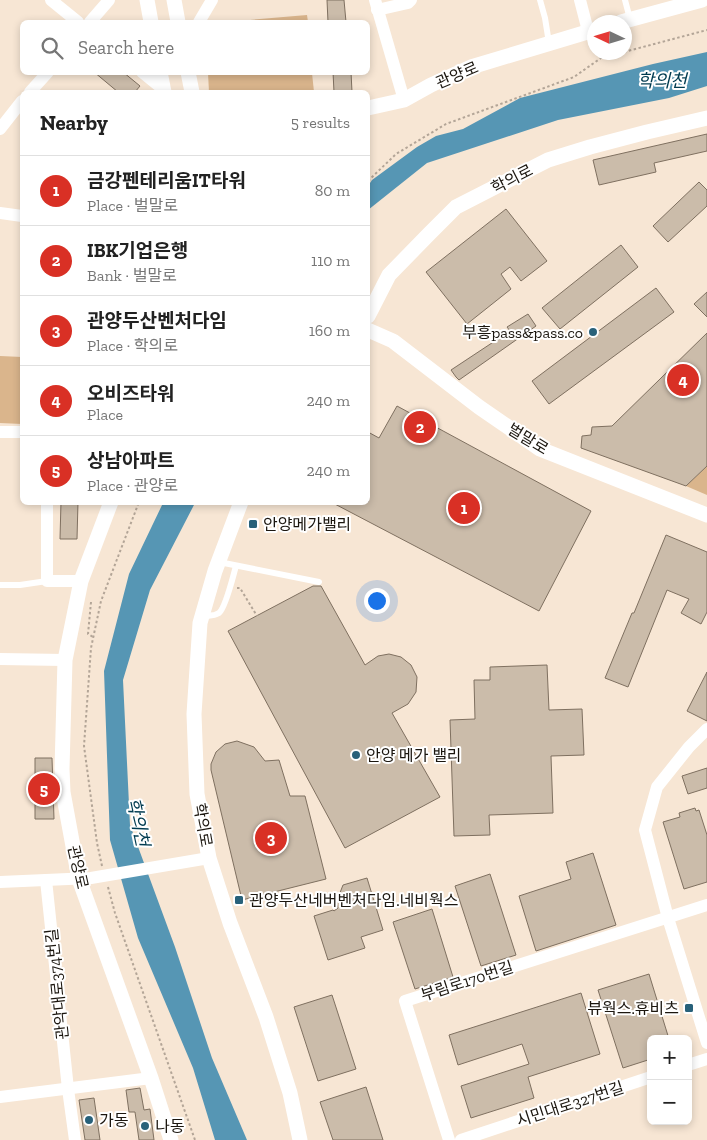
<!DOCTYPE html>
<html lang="en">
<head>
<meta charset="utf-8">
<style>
	:root { --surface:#fff; --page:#f2f2f2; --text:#222; --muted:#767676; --line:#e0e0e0; --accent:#d93025 }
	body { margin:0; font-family:"Zilla Slab","Noto Sans KR",serif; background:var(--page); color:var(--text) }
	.controls { position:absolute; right:15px; bottom:15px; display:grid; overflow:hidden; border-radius:8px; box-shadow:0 2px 8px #0003 }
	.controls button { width:45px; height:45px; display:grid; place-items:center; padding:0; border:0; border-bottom:1px solid var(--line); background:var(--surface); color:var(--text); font:25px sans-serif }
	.compass { position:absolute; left:587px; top:15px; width:45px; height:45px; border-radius:50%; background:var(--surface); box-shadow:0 2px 8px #0003; rotate:274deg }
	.you { position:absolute; left:376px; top:600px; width:18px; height:18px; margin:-12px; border:4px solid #fff; border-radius:50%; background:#1a73e8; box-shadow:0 0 0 8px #1a73e833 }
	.badge { display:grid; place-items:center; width:32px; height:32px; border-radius:50%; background:var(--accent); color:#fff; font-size:16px; font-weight:700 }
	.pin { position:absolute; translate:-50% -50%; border:2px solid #fff; box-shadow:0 1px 5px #0006 }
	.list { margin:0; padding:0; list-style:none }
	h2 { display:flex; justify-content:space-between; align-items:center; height:65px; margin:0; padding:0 20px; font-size:21px }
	h2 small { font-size:16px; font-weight:400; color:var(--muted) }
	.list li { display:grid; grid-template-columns:32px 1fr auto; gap:15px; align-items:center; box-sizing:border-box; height:70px; padding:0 20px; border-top:1px solid var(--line) }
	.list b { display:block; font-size:19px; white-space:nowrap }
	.list p { margin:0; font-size:16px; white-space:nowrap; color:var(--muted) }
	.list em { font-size:16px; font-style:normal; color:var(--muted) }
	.icon { flex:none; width:28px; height:28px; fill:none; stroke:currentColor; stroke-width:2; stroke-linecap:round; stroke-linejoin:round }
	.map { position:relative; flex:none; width:707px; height:1140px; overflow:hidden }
	.search { position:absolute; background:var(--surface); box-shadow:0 2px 8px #0003; left:20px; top:20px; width:350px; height:55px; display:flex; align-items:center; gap:12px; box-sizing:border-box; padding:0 18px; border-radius:8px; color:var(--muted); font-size:19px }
	.panel { position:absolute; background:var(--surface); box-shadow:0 2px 8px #0003; left:20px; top:90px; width:350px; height:415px; border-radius:8px }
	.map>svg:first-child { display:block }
	.green { fill:#dab58c }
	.water { fill:#5696b4 }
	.building { fill:#cbbcaa; stroke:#7f7060 }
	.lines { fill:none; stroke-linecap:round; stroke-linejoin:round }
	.path { stroke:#b3a597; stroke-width:2; stroke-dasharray:2.5 2.5; stroke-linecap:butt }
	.service { stroke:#fff; stroke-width:6 }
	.minor { stroke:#fff; stroke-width:12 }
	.tertiary { stroke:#fff; stroke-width:15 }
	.poi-dot { fill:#28617a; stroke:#fff; stroke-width:2 }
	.labels { text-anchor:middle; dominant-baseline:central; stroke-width:4; stroke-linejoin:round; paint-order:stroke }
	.street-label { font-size:16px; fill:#1b160f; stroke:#fff }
	.poi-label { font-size:16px; fill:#1b160f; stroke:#fff; text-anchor:start }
	.water-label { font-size:18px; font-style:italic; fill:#003b50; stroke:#fff }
</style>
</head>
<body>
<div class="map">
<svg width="707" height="1140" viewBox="0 0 707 1140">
	<rect width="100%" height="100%" fill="#f7e6d4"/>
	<!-- green -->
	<g class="green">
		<path d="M307,15L308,22H225H226Z"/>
		<path d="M208,73H312L314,92H209Z"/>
		<path d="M0,356L22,357V424L0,423Z"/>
		<path d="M707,466V495L686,486Z"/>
	</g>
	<!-- water -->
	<g class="water">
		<path d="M707,52V86L669,98L558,120L427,163L368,210V186L372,180L417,147L436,136L463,129L520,98L653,64Z"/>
		<path d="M163,503H195L150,590L123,680L130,825L175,947L212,1058L247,1140H215L193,1068L138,938L110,840L104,671L129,574Z"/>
	</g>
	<!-- building -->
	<g class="building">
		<path d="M327,0H344L346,22H328Z"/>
		<path d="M94,72H123L140,86L135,92H118Z"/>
		<path d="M333,72H351L352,92H334Z"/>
		<path d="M707,134V151L654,163L656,172L599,185L593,160Z"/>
		<path d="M699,182L707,190V206L668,242L653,226Z"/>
		<path d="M506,209L547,261L521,281L510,267L501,274L511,289L467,324L426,272Z"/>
		<path d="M621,245L638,267L560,329L542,308Z"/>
		<path d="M656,288L674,312L549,404L532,381Z"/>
		<path d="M707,292V317L694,304Z"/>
		<path d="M528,314L536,326L459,380L456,377L451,370L510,331L507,327Z"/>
		<path d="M707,333V466L686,486L581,448L582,436L591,435L592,427L612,426Z"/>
		<path d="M397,406L591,511L539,611L331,502H368V432L379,438Z"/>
		<path d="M61,502H78L77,539H60Z"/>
		<path d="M666,535L707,552V612L701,624L681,613L689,599L667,590L628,687L605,678L632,613H634Z"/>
		<path d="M313,586H321L365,665L378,656L389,654L401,657L411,665L417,677L416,692L408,704L392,713L440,797L345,848L228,631Z"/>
		<path d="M547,665L549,710L582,709L584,755L551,756L553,813L489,815L490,835L454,836L450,720L475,719L474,680H490V667Z"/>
		<path d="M707,672V721L687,711Z"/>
		<path d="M237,741L254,747L265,761L279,760L290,796H305L326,879L242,900L211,770V764L216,752L225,744Z"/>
		<path d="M35,758H52L54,819H35Z"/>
		<path d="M707,768V788L688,794L682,776Z"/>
		<path d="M695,808L696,811L699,810L707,835V882L684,889L663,822L680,817L679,813Z"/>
		<path d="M593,853L616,925L536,951L519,896L571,879L566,862Z"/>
		<path d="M490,874L516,955L481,966L455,886Z"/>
		<path d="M367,878L383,930L361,937L365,948L328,960L314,916L333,910L334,911L338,908L336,903L343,885Z"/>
		<path d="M432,909L453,977L415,989L393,922Z"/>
		<path d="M649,974L669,1039H651V1059L623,1068L598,990Z"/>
		<path d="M581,993L600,1054L528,1077L534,1098L471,1118L461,1086L529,1064L522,1044L458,1065L449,1035Z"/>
		<path d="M332,995L356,1069L318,1081L294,1007Z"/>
		<path d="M366,1087L383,1140H333L320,1102Z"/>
		<path d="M140,1088L144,1110L150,1109L154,1140H139L135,1112H129L126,1090Z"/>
		<path d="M94,1098L100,1140H85L79,1100Z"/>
	</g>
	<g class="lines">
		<!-- path -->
		<g class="path">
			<path d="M624,52L707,30"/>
			<path d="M368,181L396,154L446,124L574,77L601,58L621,52"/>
			<path d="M237,588H240L257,616"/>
			<path d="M91,602L88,634L93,637"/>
			<path d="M102,866L97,843L84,746L91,648L101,601L139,502"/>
			<path d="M108,887L115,913L195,1140"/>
		</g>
		<!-- service -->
		<g class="service">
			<path d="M540,0L545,18L549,43"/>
			<path d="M625,0L630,19"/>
			<path d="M219,562L319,582"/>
			<path d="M0,585H20L47,581"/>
			<path d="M203,615C208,616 214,616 219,613C226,607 233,576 236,566"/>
		</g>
		<!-- minor -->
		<g class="minor">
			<path d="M51,0L78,22"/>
			<path d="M375,0L404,100"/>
			<path d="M580,0L588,31"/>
			<path d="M377,10L408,3L411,0"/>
			<path d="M90,22L109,0"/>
			<path d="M199,22L212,0"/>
			<path d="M142,72L163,89"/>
			<path d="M30,92L48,72"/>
			<path d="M0,129L22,101"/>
			<path d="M0,213L22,216"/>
			<path d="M0,432H22"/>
			<path d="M47,502V581H81"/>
			<path d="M0,659L65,660"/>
			<path d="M707,729L689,747L657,787L645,830L668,918L707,1043"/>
			<path d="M46,880L68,1089L75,1140"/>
			<path d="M0,882L91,878L209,858"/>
			<path d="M688,1065L707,1059"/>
			<path d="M0,1097L151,1078"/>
			<path d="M449,1140L405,1001L707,905"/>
			<path d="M461,1140L651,1077"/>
		</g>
		<!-- tertiary -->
		<g class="tertiary">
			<path d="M147,0L151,22"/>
			<path d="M174,0L178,22"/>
			<path d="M621,22L702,0"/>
			<path d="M160,72L164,92"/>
			<path d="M188,72L192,92"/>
			<path d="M368,108L404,100L431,85L471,67L594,30"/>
			<path d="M368,316L389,275L429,234L456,207L548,160L590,147L647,132L707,118"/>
			<path d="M368,330L393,341L479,407L540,449L707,515"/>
			<path d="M111,502L81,581L65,660L62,769L63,792L79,879L151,1078L171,1140"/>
			<path d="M241,502L215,571L200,623L194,714L197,794L209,858L230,923L266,1017L290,1093L300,1140"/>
		</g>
	</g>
	<!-- markers -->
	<g class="poi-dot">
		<circle cx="593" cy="332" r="5"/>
		<rect x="248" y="519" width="10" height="10" rx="2.5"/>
		<circle cx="356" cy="755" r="5"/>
		<rect x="234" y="895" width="10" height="10" rx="2.5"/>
		<rect x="684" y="1003" width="10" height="10" rx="2.5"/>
		<circle cx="89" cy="1120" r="5"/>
		<circle cx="145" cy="1126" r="5"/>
	</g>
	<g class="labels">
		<!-- street labels -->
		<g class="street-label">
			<text transform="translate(457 75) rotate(-23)">관양로</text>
			<text transform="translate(512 179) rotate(-27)">학의로</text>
			<text transform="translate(528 439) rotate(31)">벌말로</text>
			<text transform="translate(203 825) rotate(80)">학의로</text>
			<text transform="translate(78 867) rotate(77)">관양로</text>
			<text transform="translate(467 981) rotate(-18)">부림로170번길</text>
			<text transform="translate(57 984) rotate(-96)">관악대로374번길</text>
			<text transform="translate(570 1104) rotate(-18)">시민대로327번길</text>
		</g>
		<!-- poi labels -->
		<g class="poi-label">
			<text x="583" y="332" text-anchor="end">부흥pass&amp;pass.co</text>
			<text x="263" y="524">안양메가밸리</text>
			<text x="366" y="755">안양 메가 밸리</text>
			<text x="249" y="900">관양두산네버벤처다임.네비웍스</text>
			<text x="679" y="1008" text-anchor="end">뷰웍스.휴비츠</text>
			<text x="99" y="1120">가동</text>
			<text x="155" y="1126">나동</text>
		</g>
		<!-- water labels -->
		<g class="water-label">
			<text x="662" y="81">학의천</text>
			<text transform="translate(138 822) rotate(78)">학의천</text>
		</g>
	</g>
</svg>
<div class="controls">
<button>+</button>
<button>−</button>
</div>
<svg class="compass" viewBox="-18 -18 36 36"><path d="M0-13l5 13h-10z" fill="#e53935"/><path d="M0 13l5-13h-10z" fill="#767676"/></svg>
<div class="you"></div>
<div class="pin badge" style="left:464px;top:508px">1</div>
<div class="pin badge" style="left:420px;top:427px">2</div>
<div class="pin badge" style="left:271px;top:838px">3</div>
<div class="pin badge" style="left:683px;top:380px">4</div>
<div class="pin badge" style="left:44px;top:789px">5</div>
<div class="search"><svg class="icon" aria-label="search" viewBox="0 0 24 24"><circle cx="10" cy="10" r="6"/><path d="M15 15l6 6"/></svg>Search here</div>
<section class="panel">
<h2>Nearby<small>5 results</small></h2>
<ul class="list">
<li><span class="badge">1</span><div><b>금강펜테리움IT타워</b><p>Place · 벌말로</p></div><em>80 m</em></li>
<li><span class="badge">2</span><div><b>IBK기업은행</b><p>Bank · 벌말로</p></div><em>110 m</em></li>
<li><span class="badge">3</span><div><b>관양두산벤처다임</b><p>Place · 학의로</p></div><em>160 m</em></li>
<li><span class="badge">4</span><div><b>오비즈타워</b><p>Place</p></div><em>240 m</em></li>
<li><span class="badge">5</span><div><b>상남아파트</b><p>Place · 관양로</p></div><em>240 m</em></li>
</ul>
</section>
</div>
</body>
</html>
